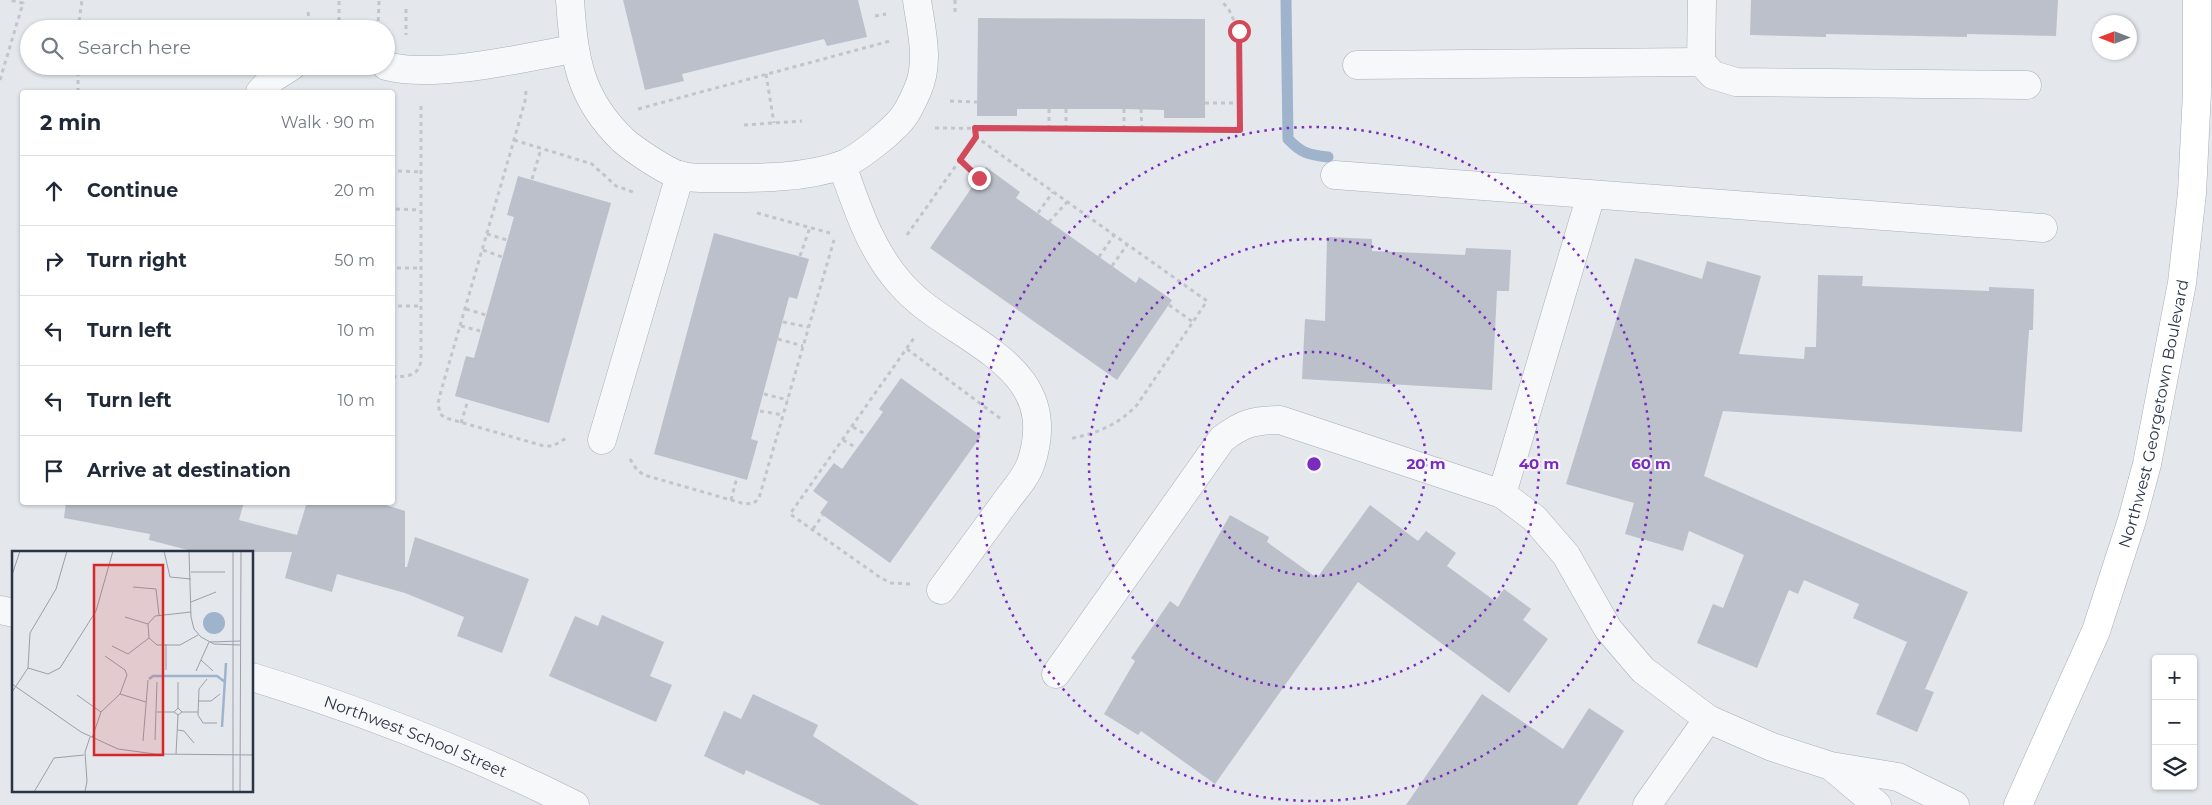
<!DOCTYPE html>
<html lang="en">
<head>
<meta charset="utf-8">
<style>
	:root { --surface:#fff; --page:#f2f2f3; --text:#1f2937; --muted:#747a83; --line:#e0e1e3 }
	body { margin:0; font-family:Montserrat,sans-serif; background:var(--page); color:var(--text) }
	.controls { position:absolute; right:15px; bottom:15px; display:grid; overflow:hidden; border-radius:5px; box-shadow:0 1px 4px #0004 }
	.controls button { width:45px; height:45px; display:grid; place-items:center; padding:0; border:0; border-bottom:1px solid var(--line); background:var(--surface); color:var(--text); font:25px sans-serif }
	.compass { position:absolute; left:2092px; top:15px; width:45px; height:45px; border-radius:50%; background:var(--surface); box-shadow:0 1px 4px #0004; rotate:270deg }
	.stop { position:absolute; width:15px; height:15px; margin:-11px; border:4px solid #d1495b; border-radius:50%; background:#fff }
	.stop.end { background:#d1495b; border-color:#fff; box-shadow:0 1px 5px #0008 }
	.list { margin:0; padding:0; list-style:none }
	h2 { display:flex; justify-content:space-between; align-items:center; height:65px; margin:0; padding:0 20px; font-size:21px }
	h2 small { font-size:16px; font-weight:400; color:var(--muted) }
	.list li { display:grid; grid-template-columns:32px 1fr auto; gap:15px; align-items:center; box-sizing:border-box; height:70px; padding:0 20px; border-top:1px solid var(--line) }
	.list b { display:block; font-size:19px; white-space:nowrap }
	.list em { font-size:16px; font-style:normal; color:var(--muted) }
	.icon { flex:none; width:28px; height:28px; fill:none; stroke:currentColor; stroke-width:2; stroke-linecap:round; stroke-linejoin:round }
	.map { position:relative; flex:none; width:2212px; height:805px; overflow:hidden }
	.search { position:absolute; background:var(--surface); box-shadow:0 1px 4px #0004; left:20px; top:20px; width:375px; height:55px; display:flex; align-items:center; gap:12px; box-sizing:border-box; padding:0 18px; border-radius:28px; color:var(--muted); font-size:19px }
	.panel { position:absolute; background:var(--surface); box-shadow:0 1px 4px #0004; left:20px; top:90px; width:375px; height:415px; border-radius:5px }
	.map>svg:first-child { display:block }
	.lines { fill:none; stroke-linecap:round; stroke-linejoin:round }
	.stream { stroke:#9fb4cc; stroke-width:11 }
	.building { fill:#bbc0ca }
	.street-casing { stroke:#a9aeb7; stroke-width:29 }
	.secondary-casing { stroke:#a9aeb7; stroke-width:29 }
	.path { stroke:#c2c5cb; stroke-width:3; stroke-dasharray:4 4; stroke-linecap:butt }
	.street { stroke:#f7f8fa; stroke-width:28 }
	.secondary { stroke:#fff; stroke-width:28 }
	.route { stroke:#d1495b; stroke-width:6 }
	.ring { fill:none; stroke:#7b2cbf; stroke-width:2.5; stroke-dasharray:2.5 5 }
	.labels { text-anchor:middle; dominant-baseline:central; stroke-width:4; stroke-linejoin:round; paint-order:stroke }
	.street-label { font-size:16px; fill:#2b3445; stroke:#f4f6f9 }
	.inset-river { fill:none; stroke:#9fb4cc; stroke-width:2.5 }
	.inset-road { fill:none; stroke:#9a9fa9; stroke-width:1 }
	.view { fill:#d62828; fill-opacity:0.15; stroke:#d62828; stroke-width:2.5 }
	.inset-edge { fill:none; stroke:#2b3445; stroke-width:2.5 }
	.centre { fill:#7b2cbf; stroke:#f4f6f9; stroke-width:2.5 }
	.ring-label { font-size:15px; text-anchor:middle; font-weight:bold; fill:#7b2cbf; stroke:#f4f6f9; stroke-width:4; stroke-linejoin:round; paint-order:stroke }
</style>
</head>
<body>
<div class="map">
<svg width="2212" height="805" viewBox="0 0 2212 805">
	<rect width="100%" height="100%" fill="#e4e7ec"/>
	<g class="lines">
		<!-- stream -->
		<path class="stream" d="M1286,0L1288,139C1301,153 1309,155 1328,157"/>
	</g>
	<!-- building -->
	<g class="building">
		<path d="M623,0H858L867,37L827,46L824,39L682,74L684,81L645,90Z"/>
		<path d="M1751,0H2058L2056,36L1967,34V37L1826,34V37L1750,35Z"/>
		<path d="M978,18L1205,19V118H1164V110L1124,109H1017V116H977Z"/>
		<path d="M986,167L1020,192L1016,198L1136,283L1139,277L1172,300L1117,380L930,248Z"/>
		<path d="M518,176L611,203L549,423L455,396L466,356L474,358L514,217L507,215Z"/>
		<path d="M714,233L809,259L797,299L789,297L751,439L758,441L747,480L654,454Z"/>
		<path d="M1327,237L1372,239V251L1465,255L1466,248L1511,250L1509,291H1497L1492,390L1302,379L1305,319L1325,321Z"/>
		<path d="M1635,258L1702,279L1707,261L1761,276L1739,354L1804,359L1805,347H1816L1818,275L1863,276L1862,286L1989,291V287L2034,289L2033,330H2029L2022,432L1723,411L1704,476L1968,592L1925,689L1934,692L1917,732L1876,714L1907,642L1853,618L1859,604L1804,580L1798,594L1789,590L1757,668L1697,643L1713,604L1723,608L1744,555L1689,531L1683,551L1625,534L1634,503L1566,484Z"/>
		<path d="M901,378L981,436L890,563L820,513L828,502L813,491L834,463L842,469L883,412L879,409Z"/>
		<path d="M66,502H244L239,520L297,535L307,502H376L405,511V567H407L415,537L529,579L502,653L457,636L464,617L405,593L337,574L332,592L285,578L292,552H196L149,540L150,534L64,518Z"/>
		<path d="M1370,505L1418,541L1426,531L1456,553L1447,566L1495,601L1504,589L1531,609L1523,620L1548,639L1509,693L1358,582L1215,784L1141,731L1138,735L1104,714L1135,661L1131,658L1170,601L1178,607L1230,515L1269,537L1267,542L1317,578Z"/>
		<path d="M602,615L664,642L650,676L672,685L656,722L549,676L575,616L598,626Z"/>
		<path d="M753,694L818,725L813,736L919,805H821L746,770L744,775L704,756L724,711L741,719Z"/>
		<path d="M1482,694L1563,749L1589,708L1624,731L1577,805H1406Z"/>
	</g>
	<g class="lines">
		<!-- street casing -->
		<g class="street-casing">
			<g id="street">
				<path d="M570,0C574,58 579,98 623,140C634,150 667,172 681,176C694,179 709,178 723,178C762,178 805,178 842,165C858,159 894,130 904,116C910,108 914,98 918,89C930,61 921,29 917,0"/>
				<path d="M1701,62L1702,0"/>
				<path d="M1357,65L1701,62L1713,75L1736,82L2027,85"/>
				<path d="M386,66C436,79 522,58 574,49"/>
				<path d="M260,92L273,78L292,66"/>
				<path d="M842,165C857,207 870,249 900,283C950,342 1065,360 1031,463C1026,478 1013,491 1004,504C983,533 962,561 941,590"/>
				<path d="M1335,175L2043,228"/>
				<path d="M602,440L680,175"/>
				<path d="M1502,494L1591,195"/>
				<path d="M0,610L14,613"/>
				<path d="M1056,674L1222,439C1243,423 1254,420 1280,420L1502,494L1534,518L1566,555L1608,629L1643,670L1708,719L1772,747L1831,766L1898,777L1955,805"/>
				<path id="s1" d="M252,677C364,711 471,753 575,805"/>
				<path d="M1832,767L1877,805"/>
				<path d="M1647,805L1708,719"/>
			</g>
		</g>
		<!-- secondary casing -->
		<g class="secondary-casing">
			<g id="secondary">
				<path id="s2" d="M2018,805L2096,631L2132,520L2147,464L2182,283L2192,193L2197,92V0"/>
			</g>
		</g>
		<!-- path -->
		<g class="path">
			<path d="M955,0V13"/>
			<path d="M406,9V35"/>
			<path d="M308,12L310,27"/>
			<path d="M875,16L886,14"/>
			<path d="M78,29L82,0"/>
			<path d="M302,29L339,25"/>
			<path d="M339,29V0"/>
			<path d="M378,29L379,0"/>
			<path d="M766,74L774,123"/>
			<path d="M0,80L23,3L9,0"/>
			<path d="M526,91L525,101L514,140L441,391L438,403L440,414L446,418L544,446H553L568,437"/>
			<path d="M78,92V66"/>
			<path d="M950,101L977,102"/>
			<path d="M1205,103H1240"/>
			<path d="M638,109L890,41"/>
			<path d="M1049,109V129"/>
			<path d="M1066,109V129"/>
			<path d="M1124,109V129"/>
			<path d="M1141,109L1142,129"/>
			<path d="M744,125L802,121"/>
			<path d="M935,128L1240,130L1239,31L1229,10L1221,0"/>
			<path d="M975,128L976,137L1207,301L1137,405C1118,425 1096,434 1068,439"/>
			<path d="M514,140L592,164L616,186L636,193"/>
			<path d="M960,160L979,178"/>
			<path d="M398,171L421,172"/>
			<path d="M532,179L541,149"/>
			<path d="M396,209L420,210"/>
			<path d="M757,213L830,233"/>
			<path d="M1038,213L1053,192"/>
			<path d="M1049,222L1067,202"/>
			<path d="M487,234L507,240"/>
			<path d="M907,235L976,137"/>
			<path d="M483,250L502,257"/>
			<path d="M800,256L810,227"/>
			<path d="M1099,257L1114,235"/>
			<path d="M1112,266L1127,245"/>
			<path d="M397,268H420"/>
			<path d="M1169,305L1193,322"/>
			<path d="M398,306H420"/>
			<path d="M466,309L486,315"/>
			<path d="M783,322L808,327"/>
			<path d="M461,326L480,331"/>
			<path d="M778,339L803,346"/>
			<path d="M907,349L1001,419"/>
			<path d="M392,377C407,376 418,377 421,361V104"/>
			<path d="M764,394L788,400"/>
			<path d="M760,411L783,415"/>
			<path d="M461,423L468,400"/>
			<path d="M853,427L865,434"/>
			<path d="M843,440L855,447"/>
			<path d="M630,459L637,470L644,475L745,504L754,503L759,498L834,240"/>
			<path d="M731,500L737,477"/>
			<path d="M813,529L823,515"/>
			<path d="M910,584L891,583L881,578L790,514L914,338"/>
		</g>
		<!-- street -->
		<use href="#street" class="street"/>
		<!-- secondary -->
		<use href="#secondary" class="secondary"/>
	</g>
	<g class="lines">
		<!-- route -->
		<path class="route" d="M979,178L960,160L976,137L975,128L1240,130L1239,31"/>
	</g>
	<!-- distance rings -->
	<g class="ring">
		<circle cx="1314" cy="464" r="112"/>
		<circle cx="1314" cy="464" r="225"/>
		<circle cx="1314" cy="464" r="337"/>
	</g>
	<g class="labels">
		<!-- street labels -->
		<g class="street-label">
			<text stroke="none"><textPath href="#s2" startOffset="416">Northwest Georgetown Boulevard</textPath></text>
			<text stroke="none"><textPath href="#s1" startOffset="174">Northwest School Street</textPath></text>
		</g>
	</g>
	<!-- overview -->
	<g transform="translate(12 551)">
		<rect width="241" height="241" fill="#e4e7ec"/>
		<path d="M191 72a11 11 0 1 1 22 0a11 11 0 1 1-22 0Z" fill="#9fb4cc"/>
		<path class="inset-river" d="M137,128L141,125H205L213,131M210,176L214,112"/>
		<path class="inset-road" d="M152,0L158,26L179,28M177,0L179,66L182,78L189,86L202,93L228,94M179,21H213M0,24L8,0M121,36L144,38L147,64M179,51L204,41M179,61L143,65L136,73L137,87L145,94H168L186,84M113,66L136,73M198,91L228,90M100,95L116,103L137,87M189,109L201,120M16,117L36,123L48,117L84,60L101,0M154,119V93M184,120L197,91M195,128L187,138L186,164L191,172H205M0,133L69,181L106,198L143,203L242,204M0,141L16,117L18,82L44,38L55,0M108,143L134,151M65,144L89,161M186,150H199L208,143M166,157V131M145,161H162M170,161H186M166,179L172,180L182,192M80,187L89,161L108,143L115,124L113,119L93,105M143,189L145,131M131,190L136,129M164,203L166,164L162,161L166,157L170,161L166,164M22,241L42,207L72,204M73,241L75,230L73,201L78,186M221,241V0M228,241L229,0"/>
		<path class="view" d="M82,14H151V204H82Z"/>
		<rect width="241" height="241" class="inset-edge"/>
	</g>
	<circle cx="1314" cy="464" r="8" class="centre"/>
	<g class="ring-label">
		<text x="1426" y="469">20 m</text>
		<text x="1539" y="469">40 m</text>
		<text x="1651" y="469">60 m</text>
	</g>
</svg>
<div class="controls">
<button>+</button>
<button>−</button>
<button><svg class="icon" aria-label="layers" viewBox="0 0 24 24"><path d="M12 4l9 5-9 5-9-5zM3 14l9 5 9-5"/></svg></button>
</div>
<svg class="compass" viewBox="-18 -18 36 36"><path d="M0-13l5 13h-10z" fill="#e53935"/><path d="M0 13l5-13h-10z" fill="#747a83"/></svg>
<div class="stop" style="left:1239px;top:31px"></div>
<div class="stop end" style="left:979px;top:178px"></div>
<div class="search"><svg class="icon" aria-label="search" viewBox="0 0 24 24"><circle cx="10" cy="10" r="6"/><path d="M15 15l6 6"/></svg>Search here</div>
<section class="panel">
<h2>2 min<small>Walk · 90 m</small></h2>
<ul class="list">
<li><svg class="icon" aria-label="ahead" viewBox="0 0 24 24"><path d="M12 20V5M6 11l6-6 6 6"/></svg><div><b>Continue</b></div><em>20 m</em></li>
<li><svg class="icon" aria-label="right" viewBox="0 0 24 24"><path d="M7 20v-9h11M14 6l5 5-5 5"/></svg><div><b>Turn right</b></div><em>50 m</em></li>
<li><svg class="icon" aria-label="left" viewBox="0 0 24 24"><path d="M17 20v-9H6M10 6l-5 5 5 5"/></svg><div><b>Turn left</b></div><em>10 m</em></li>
<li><svg class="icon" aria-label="left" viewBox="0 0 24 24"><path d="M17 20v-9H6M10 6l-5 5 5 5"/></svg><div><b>Turn left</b></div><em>10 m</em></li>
<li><svg class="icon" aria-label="arrive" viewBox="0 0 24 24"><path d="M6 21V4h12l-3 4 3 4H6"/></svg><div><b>Arrive at destination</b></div></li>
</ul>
</section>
</div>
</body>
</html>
